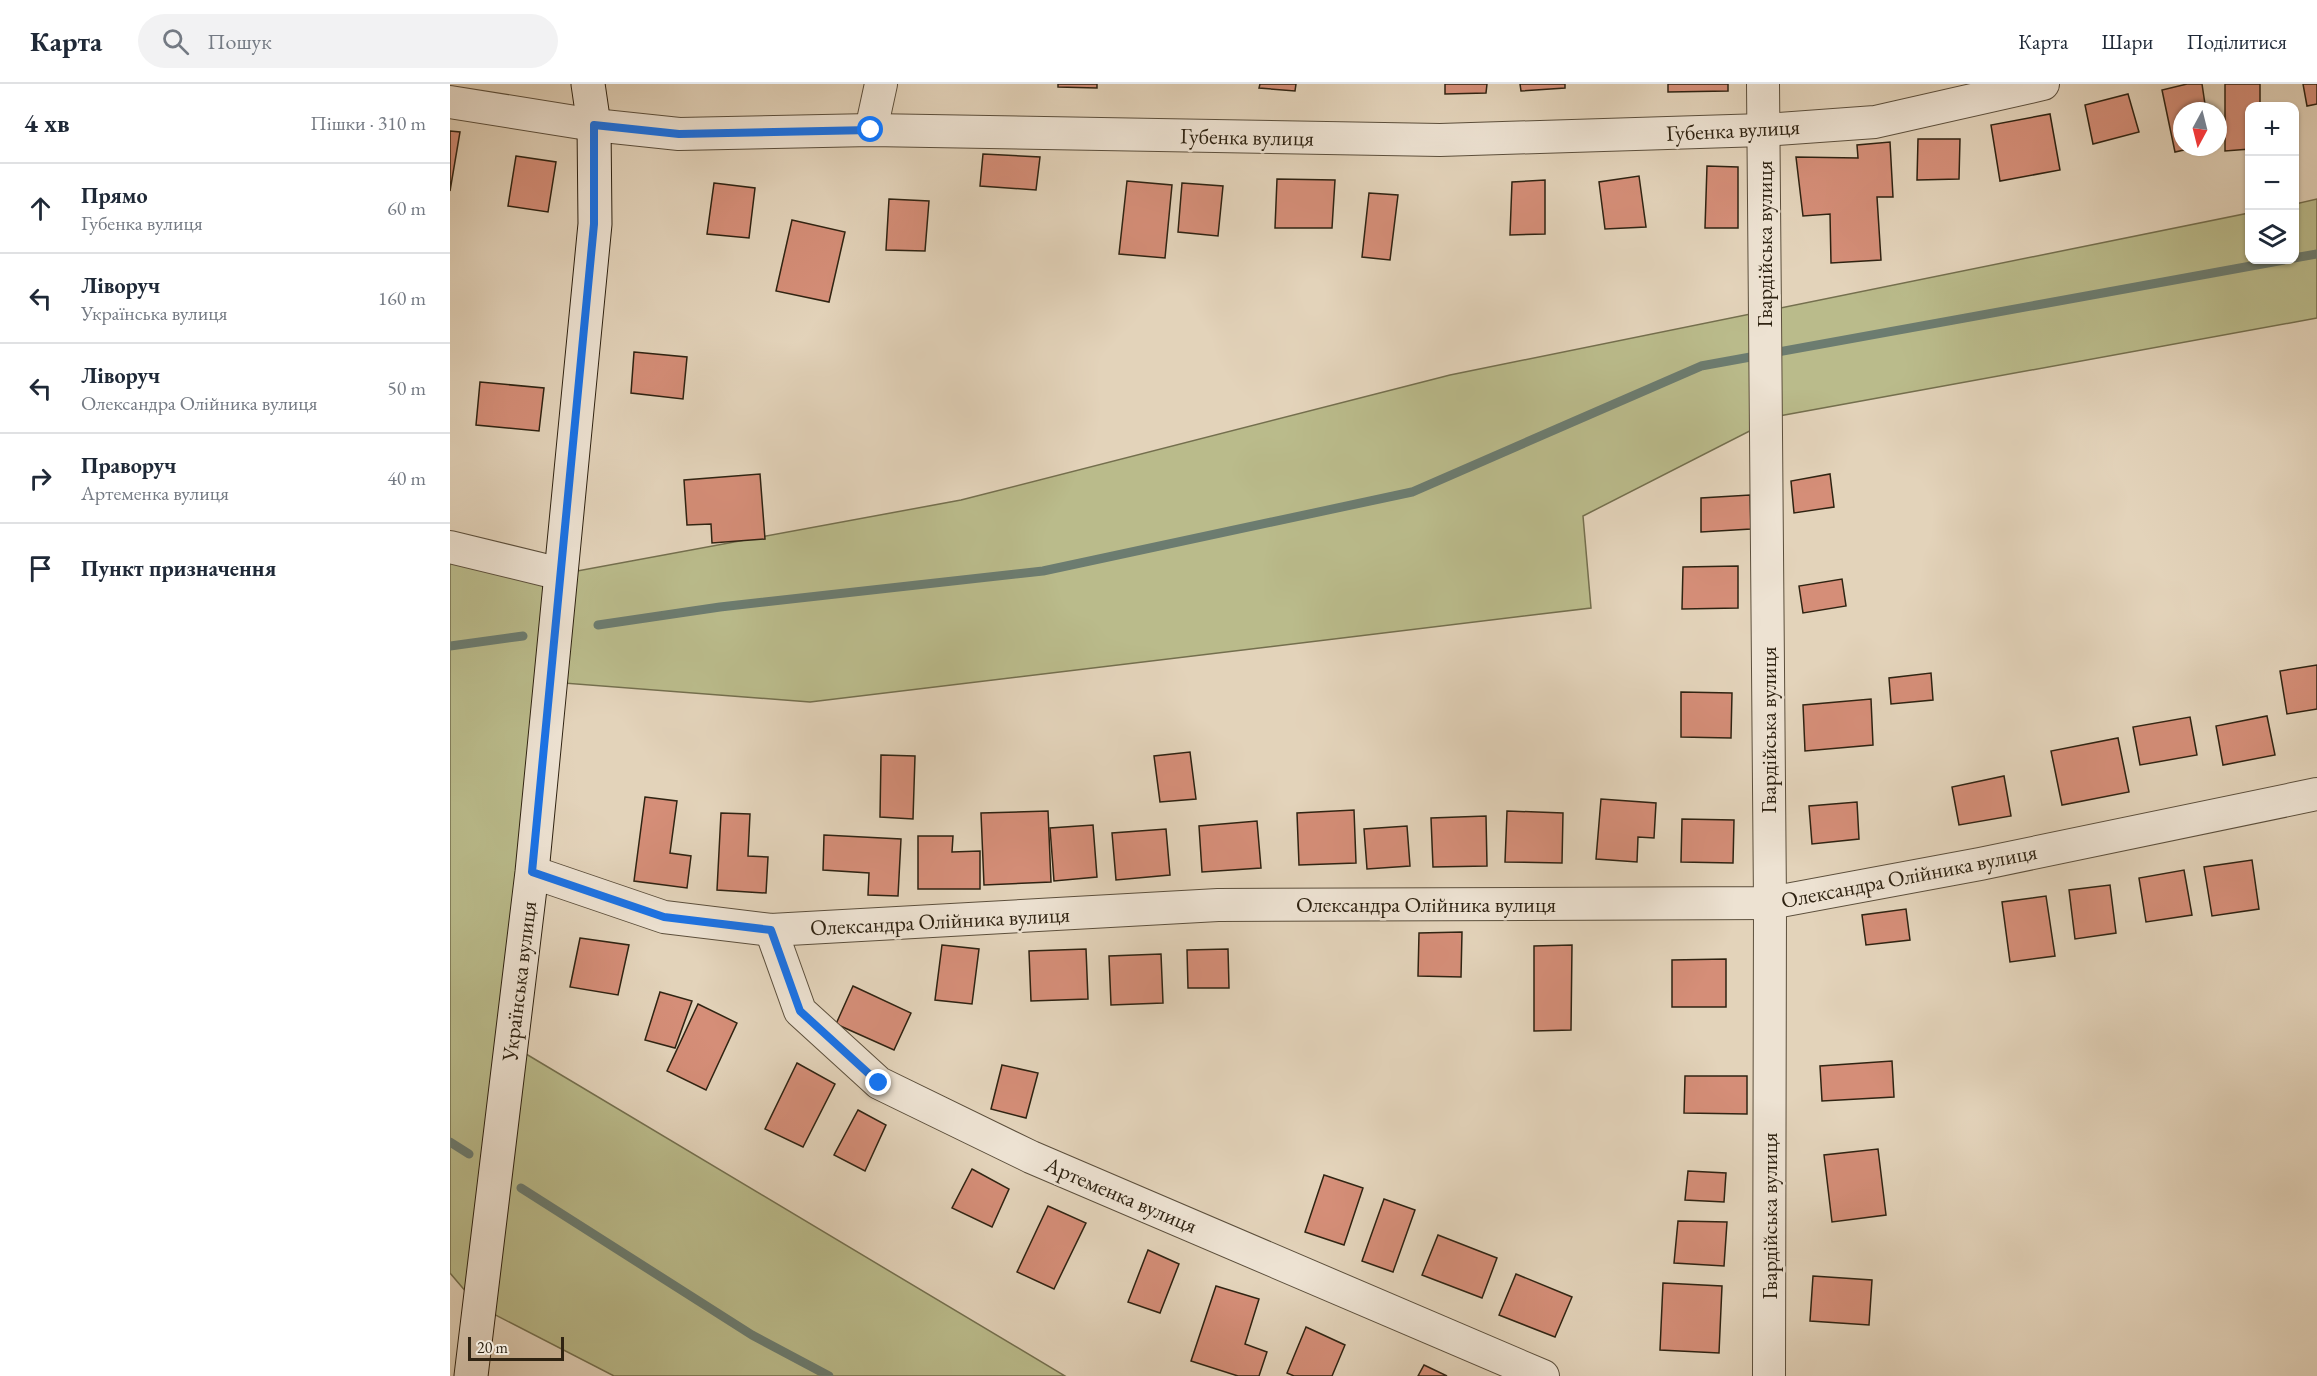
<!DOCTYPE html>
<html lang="uk">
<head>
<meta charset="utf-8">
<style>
	:root { --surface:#fff; --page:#f2f2f3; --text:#1f2937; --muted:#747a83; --line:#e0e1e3 }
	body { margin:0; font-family:"EB Garamond",serif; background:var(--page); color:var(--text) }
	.controls { position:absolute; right:18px; top:18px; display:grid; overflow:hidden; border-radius:12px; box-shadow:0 2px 4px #0004 }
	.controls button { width:54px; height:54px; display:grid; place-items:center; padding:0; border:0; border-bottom:2px solid var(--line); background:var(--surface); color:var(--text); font:30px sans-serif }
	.compass { position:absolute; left:1723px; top:18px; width:54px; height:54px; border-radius:50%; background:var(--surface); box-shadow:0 2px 4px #0004; rotate:187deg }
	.scale { position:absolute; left:18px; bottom:15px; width:96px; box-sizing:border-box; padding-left:6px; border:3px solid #2f2312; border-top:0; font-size:16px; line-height:21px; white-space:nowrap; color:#2f2312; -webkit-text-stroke:4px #ede2d2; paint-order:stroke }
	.stop { position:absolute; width:18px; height:18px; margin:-14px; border:4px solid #1a73e8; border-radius:50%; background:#fff }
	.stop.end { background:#1a73e8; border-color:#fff; box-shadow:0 2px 6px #0008 }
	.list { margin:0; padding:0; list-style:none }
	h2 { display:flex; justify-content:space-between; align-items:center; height:78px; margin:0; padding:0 24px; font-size:26px }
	h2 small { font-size:20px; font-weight:400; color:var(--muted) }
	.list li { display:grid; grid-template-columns:39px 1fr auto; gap:18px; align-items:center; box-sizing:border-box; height:90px; padding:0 24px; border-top:2px solid var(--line) }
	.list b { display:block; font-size:22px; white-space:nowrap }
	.list p { margin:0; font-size:20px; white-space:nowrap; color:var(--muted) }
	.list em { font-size:20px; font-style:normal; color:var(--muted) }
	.icon { flex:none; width:33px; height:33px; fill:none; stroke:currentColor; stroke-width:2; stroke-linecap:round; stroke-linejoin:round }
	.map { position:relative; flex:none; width:1867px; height:1292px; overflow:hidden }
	header { display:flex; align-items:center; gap:36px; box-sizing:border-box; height:84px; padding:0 30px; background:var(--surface); border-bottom:2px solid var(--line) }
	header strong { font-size:28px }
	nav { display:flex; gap:33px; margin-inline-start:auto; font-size:21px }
	.search { width:420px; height:54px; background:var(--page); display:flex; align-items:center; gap:15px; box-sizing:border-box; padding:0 21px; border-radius:33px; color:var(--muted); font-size:22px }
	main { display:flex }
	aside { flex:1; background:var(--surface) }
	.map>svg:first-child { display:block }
	.green { fill:#babb8b; stroke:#746f4e; stroke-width:1.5 }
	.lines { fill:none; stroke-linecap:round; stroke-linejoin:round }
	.stream { stroke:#6c7c70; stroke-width:9 }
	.building { fill:#d58e78; stroke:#2f2312; stroke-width:1.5 }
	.street-casing { stroke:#5c4f3c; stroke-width:34 }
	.secondary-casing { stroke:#2f2312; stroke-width:35 }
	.street { stroke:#ede2d2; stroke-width:32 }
	.secondary { stroke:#ede2d2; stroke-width:33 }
	.route { stroke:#1a73e8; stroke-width:8 }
	.labels { text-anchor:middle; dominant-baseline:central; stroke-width:5; stroke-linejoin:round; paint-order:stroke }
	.street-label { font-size:22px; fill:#2f2312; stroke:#ede2d2 }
</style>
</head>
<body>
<header>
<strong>Карта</strong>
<div class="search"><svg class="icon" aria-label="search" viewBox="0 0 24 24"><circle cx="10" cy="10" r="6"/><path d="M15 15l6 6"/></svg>Пошук</div>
<nav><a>Карта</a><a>Шари</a><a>Поділитися</a></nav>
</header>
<main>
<aside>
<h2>4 хв<small>Пішки · 310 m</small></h2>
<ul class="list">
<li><svg class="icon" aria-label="ahead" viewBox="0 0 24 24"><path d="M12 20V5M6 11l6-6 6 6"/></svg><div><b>Прямо</b><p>Губенка вулиця</p></div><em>60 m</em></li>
<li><svg class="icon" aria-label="left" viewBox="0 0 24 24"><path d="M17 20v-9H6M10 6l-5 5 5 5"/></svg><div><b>Ліворуч</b><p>Українська вулиця</p></div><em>160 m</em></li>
<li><svg class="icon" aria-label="left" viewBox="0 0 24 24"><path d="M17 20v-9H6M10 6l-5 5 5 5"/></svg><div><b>Ліворуч</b><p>Олександра Олійника вулиця</p></div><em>50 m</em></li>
<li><svg class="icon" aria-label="right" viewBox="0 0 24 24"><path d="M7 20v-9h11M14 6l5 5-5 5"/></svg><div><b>Праворуч</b><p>Артеменка вулиця</p></div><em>40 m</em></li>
<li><svg class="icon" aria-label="arrive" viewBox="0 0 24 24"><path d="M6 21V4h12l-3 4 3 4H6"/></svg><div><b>Пункт призначення</b></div></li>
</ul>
</aside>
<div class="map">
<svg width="1867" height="1292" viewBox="0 0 1867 1292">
	<rect width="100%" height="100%" fill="#e3d3ba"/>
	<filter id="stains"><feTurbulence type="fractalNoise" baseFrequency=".00333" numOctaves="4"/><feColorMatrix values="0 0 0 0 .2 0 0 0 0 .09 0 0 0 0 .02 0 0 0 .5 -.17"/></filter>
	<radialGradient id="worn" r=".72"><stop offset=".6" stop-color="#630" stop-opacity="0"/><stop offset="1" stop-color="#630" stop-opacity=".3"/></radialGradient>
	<!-- green -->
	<path class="green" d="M1867,115V234L1329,332L1133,432L1141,524L360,618L101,598L61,961L615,1292H164L28,1222L0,1189V463L111,490L511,416L1000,291L1799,129L1800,176H1844L1845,120Z"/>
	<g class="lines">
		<!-- stream -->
		<g class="stream">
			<path d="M1844,174L1867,170"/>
			<path d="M148,541L270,523L593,487L962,408L1251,282L1834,176"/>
			<path d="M0,562L73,552"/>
			<path d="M0,1058L19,1070"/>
			<path d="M71,1104L302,1251L379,1292"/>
		</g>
	</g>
	<!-- building -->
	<g class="building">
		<path d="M608,0H647V4L608,3Z"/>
		<path d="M810,0H846L845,7L809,4Z"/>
		<path d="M995,0H1037L1036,9L995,10Z"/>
		<path d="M1070,0H1115V4L1071,7Z"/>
		<path d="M1218,0H1278V7L1218,8Z"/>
		<path d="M1737,0H1752L1756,27H1732V63H1747L1725,68L1712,6Z"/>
		<path d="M1775,0H1810V22H1800V65L1775,67Z"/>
		<path d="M1853,0H1867V20L1857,22Z"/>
		<path d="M1678,10L1689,48L1643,60L1635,21Z"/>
		<path d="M1600,30L1610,86L1550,97L1541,41Z"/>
		<path d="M0,47L10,48L0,107Z"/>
		<path d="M1468,55H1510L1509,95L1467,96Z"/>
		<path d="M1440,58L1443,113H1427L1431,176L1381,179L1380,130L1353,132L1346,73L1408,74L1407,61Z"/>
		<path d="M533,70L590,73L586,106L530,102Z"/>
		<path d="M66,72L106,78L98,128L58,122Z"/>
		<path d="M1257,82L1288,83V144H1255Z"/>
		<path d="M1189,92L1196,143L1155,145L1149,98Z"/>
		<path d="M827,95L885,96L882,144H825Z"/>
		<path d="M1095,96V150L1060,151L1062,98Z"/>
		<path d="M677,97L722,101L715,174L669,170Z"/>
		<path d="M264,99L305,104L299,154L257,150Z"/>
		<path d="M732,99L773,102L768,152L728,148Z"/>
		<path d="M919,109L948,111L940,176L912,173Z"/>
		<path d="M439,115L479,117L475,167L436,166Z"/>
		<path d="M342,136L395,148L379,218L326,207Z"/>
		<path d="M184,268L237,273L233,315L181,309Z"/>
		<path d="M30,298L94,304L89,347L26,341Z"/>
		<path d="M310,390L315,455L262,459L261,440L237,441L234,396Z"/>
		<path d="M1380,390L1384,423L1344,429L1341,397Z"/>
		<path d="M1300,411L1301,445L1251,448V414Z"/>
		<path d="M1288,482V524L1232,525L1233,483Z"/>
		<path d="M1392,495L1396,522L1353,529L1349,502Z"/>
		<path d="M1867,581V625L1837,630L1830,587Z"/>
		<path d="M1481,589L1483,616L1441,620L1439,594Z"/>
		<path d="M1231,608L1282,609L1281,654L1231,653Z"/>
		<path d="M1421,615L1423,661L1355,667L1353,621Z"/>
		<path d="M1817,632L1825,671L1773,681L1766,642Z"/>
		<path d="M1740,633L1747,671L1690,681L1683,643Z"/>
		<path d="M1668,654L1679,708L1612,721L1601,667Z"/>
		<path d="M740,668L746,715L710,718L704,672Z"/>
		<path d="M431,671L465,672L463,735L430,733Z"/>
		<path d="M1554,692L1561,732L1509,741L1502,703Z"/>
		<path d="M195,713L227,717L220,769L241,772L237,804L184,797Z"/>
		<path d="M1151,715L1206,719L1204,754L1188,753L1187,778L1146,775Z"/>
		<path d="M1407,718L1409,755L1362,760L1359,722Z"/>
		<path d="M904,726L906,779L849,781L847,729Z"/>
		<path d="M598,727L601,798L534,801L531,729Z"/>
		<path d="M1057,727L1113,729L1112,779L1055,778Z"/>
		<path d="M271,729L300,730L298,772L318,773L316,809L267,806Z"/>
		<path d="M1036,732L1037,782L983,783L981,734Z"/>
		<path d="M1232,735L1284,736L1283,779L1231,778Z"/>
		<path d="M807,737L811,784L752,788L749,742Z"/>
		<path d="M643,741L647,793L604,797L600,744Z"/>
		<path d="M957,742L960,782L917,785L914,745Z"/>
		<path d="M716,745L720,791L666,796L662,749Z"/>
		<path d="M374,751L451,755L448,812L418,811L419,789L373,786Z"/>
		<path d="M468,752H503L502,768L530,767V805H468Z"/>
		<path d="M1802,776L1809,825L1762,832L1754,783Z"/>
		<path d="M1734,786L1742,831L1696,838L1689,794Z"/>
		<path d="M1660,801L1666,849L1625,855L1619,806Z"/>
		<path d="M1596,812L1605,872L1560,878L1552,818Z"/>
		<path d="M1456,825L1460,856L1416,861L1412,831Z"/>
		<path d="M1012,848L1011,893L968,892L969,849Z"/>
		<path d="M130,854L179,861L168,911L120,903Z"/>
		<path d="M492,861L529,865L522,920L485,916Z"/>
		<path d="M1122,861L1121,946L1084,947V862Z"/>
		<path d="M636,865L638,915L581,917L579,867Z"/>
		<path d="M778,865L779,904H738L737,866Z"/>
		<path d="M711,870L713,919L661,921L659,872Z"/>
		<path d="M1276,875V923H1222V876Z"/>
		<path d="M403,902L461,929L444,966L386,940Z"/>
		<path d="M210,908L242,917L225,964L195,956Z"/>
		<path d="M248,920L287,939L256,1006L217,987Z"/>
		<path d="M1442,977L1444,1013L1372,1017L1370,982Z"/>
		<path d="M347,979L385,1000L353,1063L315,1045Z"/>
		<path d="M552,981L588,989L576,1034L541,1025Z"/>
		<path d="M1235,992H1297V1030L1234,1029Z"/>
		<path d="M408,1026L436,1041L415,1087L384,1071Z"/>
		<path d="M1428,1065L1436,1131L1382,1138L1374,1071Z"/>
		<path d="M522,1085L559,1105L542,1143L502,1124Z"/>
		<path d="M1238,1087L1276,1089L1274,1118L1235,1116Z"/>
		<path d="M874,1091L913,1104L894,1161L855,1148Z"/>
		<path d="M934,1115L965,1126L943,1188L912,1177Z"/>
		<path d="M598,1122L636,1139L604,1205L567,1188Z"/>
		<path d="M1228,1137L1277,1138L1274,1182L1224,1179Z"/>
		<path d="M988,1151L1047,1174L1032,1214L972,1191Z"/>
		<path d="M698,1166L729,1180L710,1229L678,1218Z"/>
		<path d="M1066,1190L1122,1213L1105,1253L1049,1231Z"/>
		<path d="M1363,1192L1422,1196L1419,1241L1360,1237Z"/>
		<path d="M1213,1199L1272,1202L1269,1269L1210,1266Z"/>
		<path d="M766,1202L809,1215L795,1260L817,1268L809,1292H788L741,1277Z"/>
		<path d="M856,1243L895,1261L882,1292H844L837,1289Z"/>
		<path d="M974,1281L997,1292H968Z"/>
	</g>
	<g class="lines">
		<!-- street casing -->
		<g class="street-casing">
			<g id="street">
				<path d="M1313,0L1320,819L1319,1292"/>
				<path d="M0,18L144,41L229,50L421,46L990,56L1313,46L1425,38L1593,0"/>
				<path d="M421,46L431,0"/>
				<path d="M0,463L111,490"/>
				<path d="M82,788L214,833L321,846L768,821L1320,819L1530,780L1867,710"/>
				<path d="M321,846L350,927L429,999L581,1073L1093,1292"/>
			</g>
		</g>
		<!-- secondary casing -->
		<g class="secondary-casing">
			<path id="secondary" d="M21,1292L82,788L145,140L144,41L138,0"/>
		</g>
		<!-- street -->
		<use href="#street" class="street"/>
		<!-- secondary -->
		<use href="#secondary" class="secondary"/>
	</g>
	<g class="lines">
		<!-- route -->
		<path class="route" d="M421,46L229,50L144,41V140L82,788L214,833L321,846L350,927L429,999"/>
	</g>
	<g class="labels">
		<!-- street labels -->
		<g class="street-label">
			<text transform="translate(1283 46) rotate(-3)">Губенка вулиця</text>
			<text transform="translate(797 53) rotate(1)">Губенка вулиця</text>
			<text transform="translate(1314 160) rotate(-90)">Гвардійська вулиця</text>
			<text transform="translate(1318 646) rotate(-90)">Гвардійська вулиця</text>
			<text transform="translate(1459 792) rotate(-11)">Олександра Олійника вулиця</text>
			<text x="976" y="820">Олександра Олійника вулиця</text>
			<text transform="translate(490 837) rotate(-3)">Олександра Олійника вулиця</text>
			<text transform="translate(69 897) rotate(-83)">Українська вулиця</text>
			<text transform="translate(671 1111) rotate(23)">Артеменка вулиця</text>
			<text transform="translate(1319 1132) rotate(-90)">Гвардійська вулиця</text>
		</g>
	</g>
	<rect width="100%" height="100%" filter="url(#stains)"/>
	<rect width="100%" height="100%" fill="url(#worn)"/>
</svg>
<div class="controls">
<button>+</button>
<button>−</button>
<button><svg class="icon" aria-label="layers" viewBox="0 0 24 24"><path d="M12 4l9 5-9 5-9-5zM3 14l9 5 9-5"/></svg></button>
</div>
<svg class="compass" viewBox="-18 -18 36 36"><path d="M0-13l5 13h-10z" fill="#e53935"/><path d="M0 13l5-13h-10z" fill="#747a83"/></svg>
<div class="scale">20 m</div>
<div class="stop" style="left:421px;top:46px"></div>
<div class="stop end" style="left:429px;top:999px"></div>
</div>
</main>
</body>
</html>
